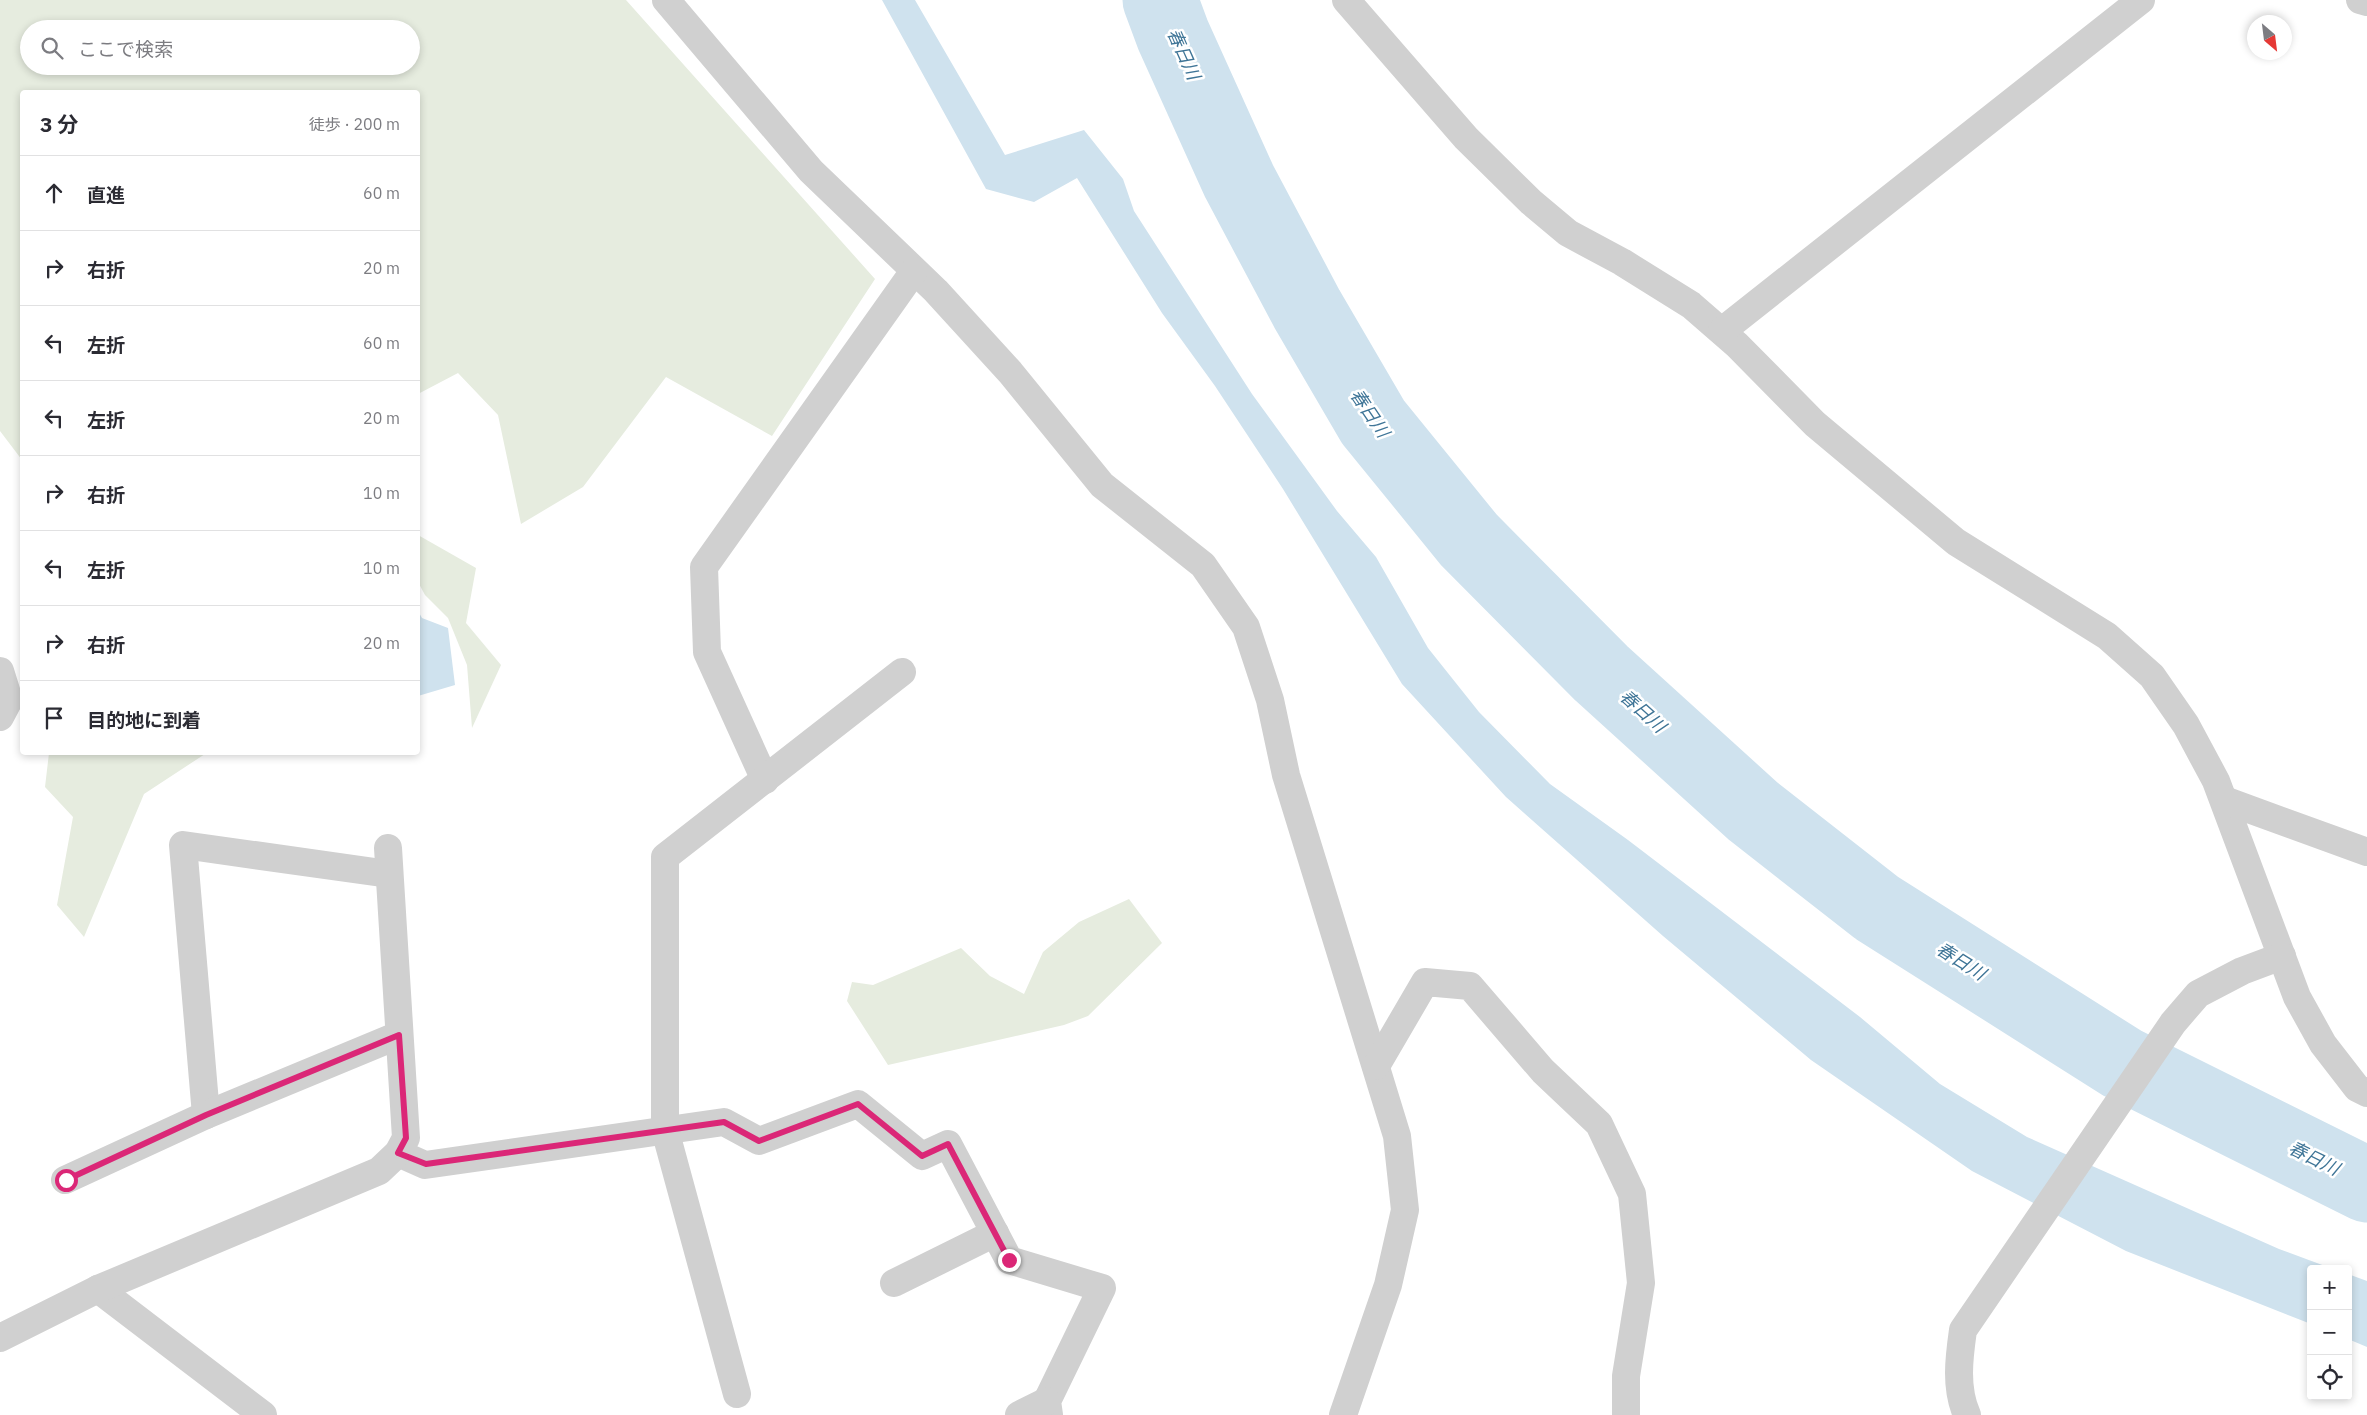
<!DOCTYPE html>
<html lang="ja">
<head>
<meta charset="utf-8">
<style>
	:root { --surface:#fff; --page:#f7f7f7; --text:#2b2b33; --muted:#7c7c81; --line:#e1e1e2 }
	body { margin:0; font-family:"IBM Plex Sans","Noto Sans JP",sans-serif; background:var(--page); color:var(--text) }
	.controls { position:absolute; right:15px; bottom:15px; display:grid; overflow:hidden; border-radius:5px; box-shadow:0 2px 8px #0003 }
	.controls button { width:45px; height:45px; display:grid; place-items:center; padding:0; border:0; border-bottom:1px solid var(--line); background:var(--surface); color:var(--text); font:25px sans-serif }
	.compass { position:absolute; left:2247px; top:15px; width:45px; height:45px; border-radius:50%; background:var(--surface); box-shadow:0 2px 8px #0003; rotate:152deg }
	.stop { position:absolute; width:15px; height:15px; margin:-11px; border:4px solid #db2777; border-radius:50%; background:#fff }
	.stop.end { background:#db2777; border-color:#fff; box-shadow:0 1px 5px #0008 }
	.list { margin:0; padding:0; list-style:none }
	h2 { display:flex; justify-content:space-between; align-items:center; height:65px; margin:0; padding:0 20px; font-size:21px }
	h2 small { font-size:16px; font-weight:400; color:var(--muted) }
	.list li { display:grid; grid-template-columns:32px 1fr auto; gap:15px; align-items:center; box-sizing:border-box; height:75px; padding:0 20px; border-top:1px solid var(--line) }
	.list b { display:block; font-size:19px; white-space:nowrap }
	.list em { font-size:16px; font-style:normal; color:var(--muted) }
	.icon { flex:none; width:28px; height:28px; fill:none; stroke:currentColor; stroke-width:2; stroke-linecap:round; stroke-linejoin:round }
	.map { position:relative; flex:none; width:2367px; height:1415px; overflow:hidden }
	.search { position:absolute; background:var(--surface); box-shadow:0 2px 8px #0003; left:20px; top:20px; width:400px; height:55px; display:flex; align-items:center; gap:12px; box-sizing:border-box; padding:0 18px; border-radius:28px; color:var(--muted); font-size:19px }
	.panel { position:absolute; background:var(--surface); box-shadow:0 2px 8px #0003; left:20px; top:90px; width:400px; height:665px; border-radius:5px }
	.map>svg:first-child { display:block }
	.green { fill:#e6ecdf; fill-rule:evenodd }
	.water { fill:#cfe2ee }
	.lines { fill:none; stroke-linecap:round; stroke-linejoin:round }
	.river { stroke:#cfe2ee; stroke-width:75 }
	.minor { stroke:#d0d0d0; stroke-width:28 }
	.route { stroke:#db2777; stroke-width:6 }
	.labels { text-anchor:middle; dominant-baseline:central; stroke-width:5; stroke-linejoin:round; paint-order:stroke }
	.water-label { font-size:18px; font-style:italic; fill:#3f7597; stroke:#fff }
</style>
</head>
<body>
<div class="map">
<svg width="2367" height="1415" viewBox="0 0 2367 1415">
	<rect width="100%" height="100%" fill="#fff"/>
	<!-- green -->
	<g class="green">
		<path d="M0,0H626L875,279L772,436L666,377L583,487L521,524L498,415L458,373L418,394V92H22V460L0,431ZM29,29H411V66H29Z"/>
		<path d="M418,535L476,568L466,623L501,665L472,728L467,665L448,618L425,595L418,582Z"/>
		<path d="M49,753V752L257,753L205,754L144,794L84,937L57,905L73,817L45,787Z"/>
		<path d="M1129,899L1162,943L1088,1016L1064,1025L888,1065L847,1001L852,982L873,985L961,948L990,976L1024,994L1043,952L1079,922Z"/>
	</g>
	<!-- water -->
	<g class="water">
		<path d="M882,0H915L1005,155L1084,130L1123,179L1134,211L1252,394L1337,511L1376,557L1428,648L1479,712L1550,784L1628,840L1860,1017L1940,1084L2027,1137L2279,1249L2333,1269H2311V1324L2126,1251L1972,1171L1811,1060L1663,936L1506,797L1402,684L1283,489L1215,386L1162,313L1077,178L1034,202L986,189Z"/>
		<path d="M418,611L422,618L448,628L455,685L418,696Z"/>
		<path d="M2348,1274L2367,1281V1347L2348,1339Z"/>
	</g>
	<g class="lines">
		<!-- river -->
		<path class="river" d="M1160,0L1173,35L1239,181L1307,309L1373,422L1469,540L1601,673L1753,811L1877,908L2122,1063L2367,1185"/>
		<!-- minor -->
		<g class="minor">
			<path d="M666,0L811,171L936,291L1010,372L1102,485L1203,565L1246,627L1270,700L1286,775L1397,1136L1405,1210L1388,1285L1343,1415"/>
			<path d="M1346,0L1466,138L1531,202L1568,233L1622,262L1691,305L1737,345L1815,424L1956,542L2107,636L2152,676L2186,725L2216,781L2297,997L2323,1044L2357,1088L2367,1093"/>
			<path d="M2360,0L2367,2"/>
			<path d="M1722,331L2141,0"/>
			<path d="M0,671L9,700L0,717"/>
			<path d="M765,780L707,652L704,567L914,271"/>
			<path d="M2224,800L2367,852"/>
			<path d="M1376,1066L1425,982L1470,986L1543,1071L1599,1124L1632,1194L1641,1283L1626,1376V1415"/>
			<path d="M206,1115L183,845L389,874"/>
			<path d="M398,1153L425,1165L724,1122L759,1141L858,1104L922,1156L948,1144L1009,1260L1102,1288L1047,1401L1049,1415"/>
			<path d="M65,1180L206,1115L399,1035"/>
			<path d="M894,1283L995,1233"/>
			<path d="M98,1289L263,1415"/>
			<path d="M0,1338L98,1289L379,1171L398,1153L406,1138L388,848"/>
			<path d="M737,1394L665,1130V857L902,672"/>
			<path d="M1019,1415L1047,1401"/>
			<path d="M1967,1415C1955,1388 1959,1358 1963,1330L2173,1023L2198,994L2242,971L2282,956"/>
		</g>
	</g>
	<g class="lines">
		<!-- route -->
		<path class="route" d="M66,1180L206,1115L399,1035L406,1138L398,1153L426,1164L724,1122L759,1141L858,1104L922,1156L948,1144L1009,1260"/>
	</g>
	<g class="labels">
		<!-- water labels -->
		<g class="water-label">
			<text transform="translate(1184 54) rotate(66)">春日川</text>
			<text transform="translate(1370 413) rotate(56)">春日川</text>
			<text transform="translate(1643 711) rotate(42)">春日川</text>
			<text transform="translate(1961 961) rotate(32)">春日川</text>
			<text transform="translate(2314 1158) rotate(26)">春日川</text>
		</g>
	</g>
</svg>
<div class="controls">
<button>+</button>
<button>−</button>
<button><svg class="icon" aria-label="locate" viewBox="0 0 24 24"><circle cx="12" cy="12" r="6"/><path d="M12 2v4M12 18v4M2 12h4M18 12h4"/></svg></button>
</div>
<svg class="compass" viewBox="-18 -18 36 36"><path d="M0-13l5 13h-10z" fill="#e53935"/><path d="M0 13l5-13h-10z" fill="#7c7c81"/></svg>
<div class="stop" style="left:66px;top:1180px"></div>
<div class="stop end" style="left:1009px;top:1260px"></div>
<div class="search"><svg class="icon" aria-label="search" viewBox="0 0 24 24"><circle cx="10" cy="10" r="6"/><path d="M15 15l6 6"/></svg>ここで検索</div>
<section class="panel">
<h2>3 分<small>徒歩 · 200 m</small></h2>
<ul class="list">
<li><svg class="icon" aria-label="ahead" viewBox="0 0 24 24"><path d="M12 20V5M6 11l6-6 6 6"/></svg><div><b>直進</b></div><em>60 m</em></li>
<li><svg class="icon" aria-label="right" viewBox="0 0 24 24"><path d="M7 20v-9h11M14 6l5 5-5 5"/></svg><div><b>右折</b></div><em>20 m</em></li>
<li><svg class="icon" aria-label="left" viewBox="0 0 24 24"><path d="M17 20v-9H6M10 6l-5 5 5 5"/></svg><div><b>左折</b></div><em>60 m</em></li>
<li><svg class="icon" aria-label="left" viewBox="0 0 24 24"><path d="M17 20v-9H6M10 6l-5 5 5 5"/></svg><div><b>左折</b></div><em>20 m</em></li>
<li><svg class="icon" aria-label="right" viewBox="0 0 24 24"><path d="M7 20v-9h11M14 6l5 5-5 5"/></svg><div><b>右折</b></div><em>10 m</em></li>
<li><svg class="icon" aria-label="left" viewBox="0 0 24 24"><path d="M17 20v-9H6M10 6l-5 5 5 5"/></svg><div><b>左折</b></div><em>10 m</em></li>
<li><svg class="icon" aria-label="right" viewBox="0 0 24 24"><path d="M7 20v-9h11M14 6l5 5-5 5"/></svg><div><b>右折</b></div><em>20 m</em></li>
<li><svg class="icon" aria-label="arrive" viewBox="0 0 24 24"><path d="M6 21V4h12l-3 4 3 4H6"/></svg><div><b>目的地に到着</b></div></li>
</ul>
</section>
</div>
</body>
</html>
